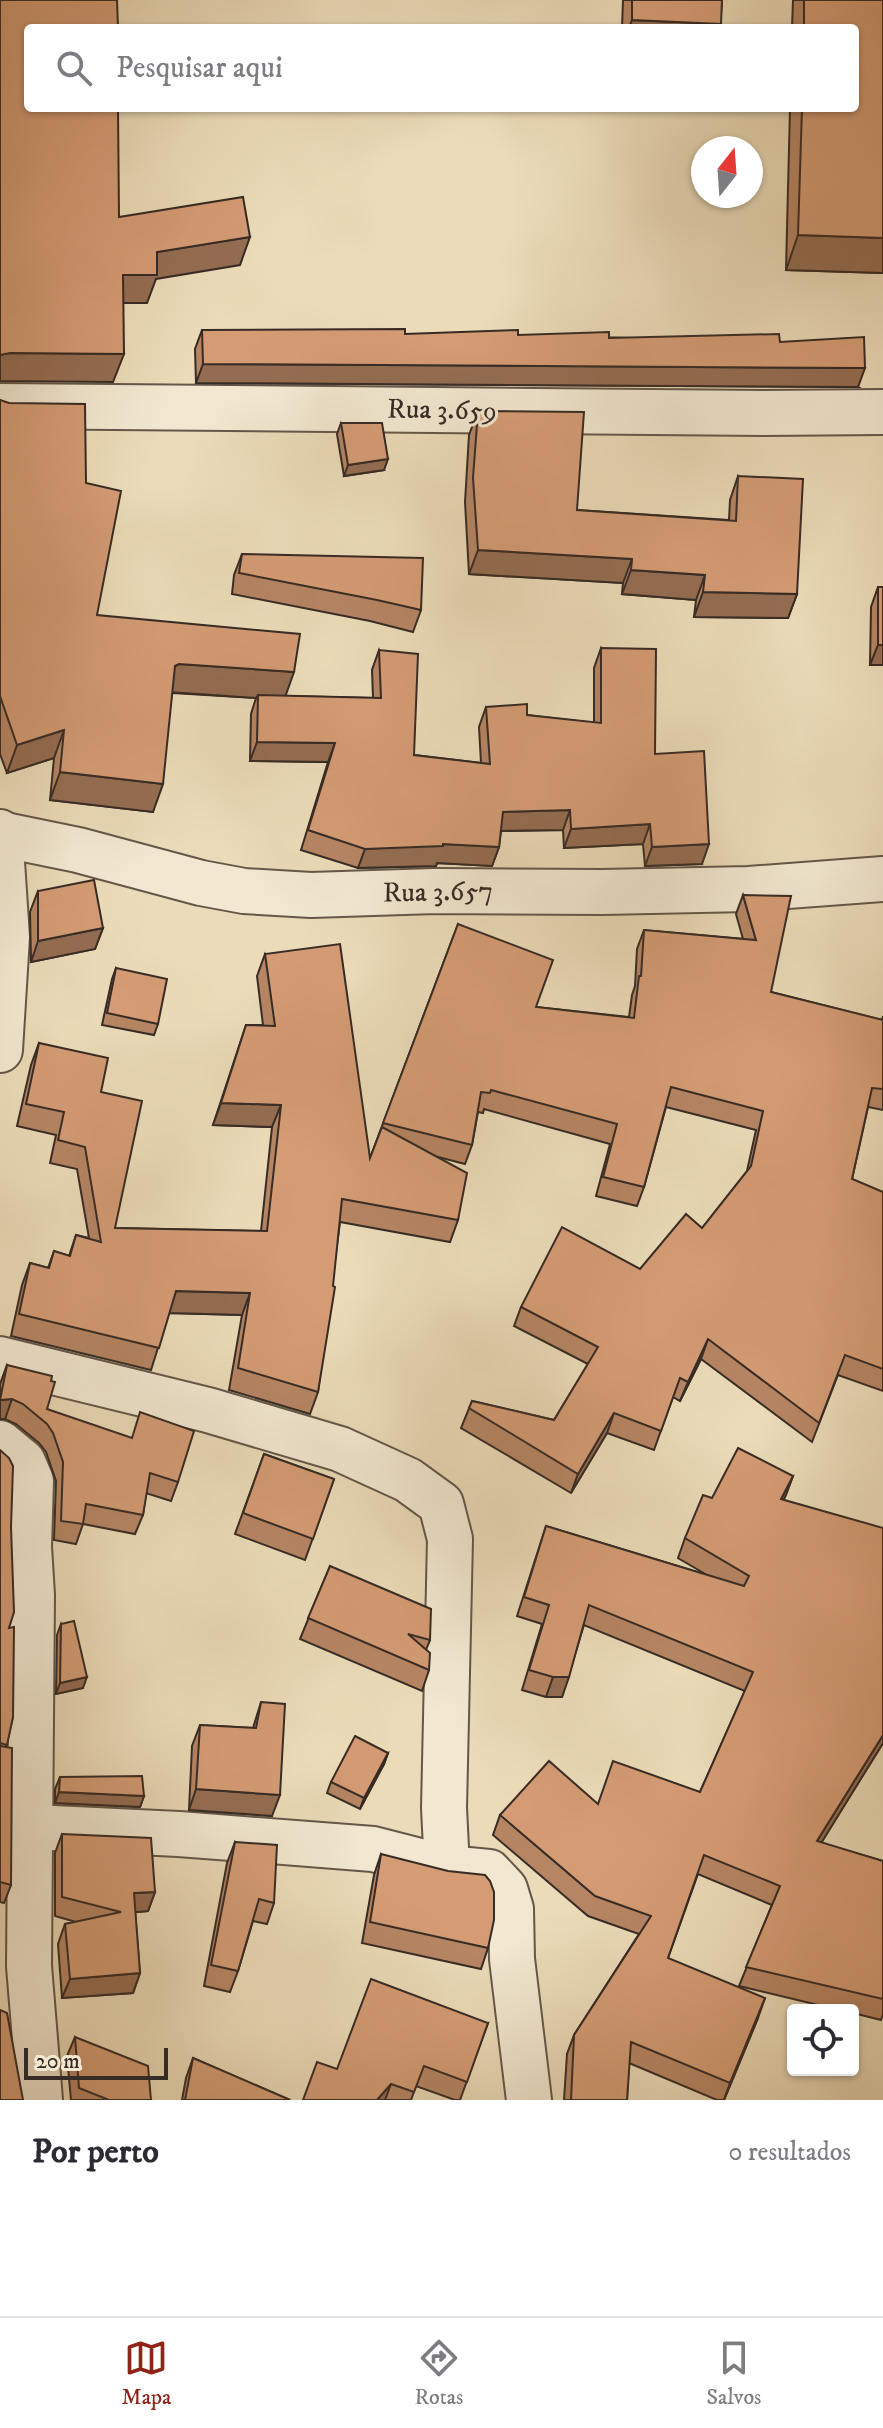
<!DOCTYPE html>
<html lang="pt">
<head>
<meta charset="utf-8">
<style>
	:root { --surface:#fff; --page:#f2f2f3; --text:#2b2b33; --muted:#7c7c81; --line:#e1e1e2; --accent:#8f2418 }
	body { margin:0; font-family:"IM FELL DW Pica",serif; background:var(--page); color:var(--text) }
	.controls { position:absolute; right:24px; bottom:24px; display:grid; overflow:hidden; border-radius:8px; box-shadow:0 2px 6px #0004 }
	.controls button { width:72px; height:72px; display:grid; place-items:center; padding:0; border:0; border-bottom:2px solid var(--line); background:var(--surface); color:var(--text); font:40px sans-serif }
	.compass { position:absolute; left:691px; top:136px; width:72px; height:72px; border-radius:50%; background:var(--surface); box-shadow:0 2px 6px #0004; rotate:17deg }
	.scale { position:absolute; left:24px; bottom:20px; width:144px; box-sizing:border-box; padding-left:8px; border:4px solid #372b25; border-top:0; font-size:22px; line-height:28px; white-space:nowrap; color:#372b25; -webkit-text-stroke:6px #f2e8d1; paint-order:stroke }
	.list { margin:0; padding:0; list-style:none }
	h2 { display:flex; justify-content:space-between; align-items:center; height:104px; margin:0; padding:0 32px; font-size:34px }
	h2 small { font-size:26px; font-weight:400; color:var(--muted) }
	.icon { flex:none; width:44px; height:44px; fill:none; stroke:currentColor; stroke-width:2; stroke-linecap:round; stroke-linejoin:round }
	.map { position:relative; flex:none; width:883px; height:2100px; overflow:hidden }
	.search { position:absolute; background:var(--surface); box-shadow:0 2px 6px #0004; left:24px; right:24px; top:24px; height:88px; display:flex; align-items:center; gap:20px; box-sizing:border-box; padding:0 28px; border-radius:8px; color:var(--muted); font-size:30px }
	.sheet { height:216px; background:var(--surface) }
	nav { display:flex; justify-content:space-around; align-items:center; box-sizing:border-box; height:112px; border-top:2px solid var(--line); background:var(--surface); font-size:22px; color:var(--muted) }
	nav a { display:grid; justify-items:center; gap:4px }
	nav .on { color:var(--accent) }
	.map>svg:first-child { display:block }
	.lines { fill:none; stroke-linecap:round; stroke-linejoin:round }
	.street-casing { stroke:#64574a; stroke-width:48 }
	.street { stroke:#f2e8d1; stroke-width:44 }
	.wall { fill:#b68564; stroke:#372b25; stroke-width:2 }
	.shaded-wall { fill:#946c51; stroke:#372b25; stroke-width:2 }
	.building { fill:#d49b74; stroke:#372b25; stroke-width:2 }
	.labels { text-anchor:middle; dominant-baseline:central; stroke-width:6; stroke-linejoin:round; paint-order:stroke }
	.street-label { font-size:28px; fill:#372b25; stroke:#f2e8d1 }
</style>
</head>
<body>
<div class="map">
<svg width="883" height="2100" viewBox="0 0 883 2100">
	<rect width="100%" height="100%" fill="#ebdbb8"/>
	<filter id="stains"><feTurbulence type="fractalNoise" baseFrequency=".0025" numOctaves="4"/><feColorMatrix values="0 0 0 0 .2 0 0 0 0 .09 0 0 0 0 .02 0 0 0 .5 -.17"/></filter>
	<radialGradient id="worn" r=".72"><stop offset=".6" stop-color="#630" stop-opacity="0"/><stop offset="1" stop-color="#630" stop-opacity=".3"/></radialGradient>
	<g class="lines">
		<!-- street casing -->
		<g class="street-casing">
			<g id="street">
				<path d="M0,406L764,413L883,412"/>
				<path d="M0,832L7,937L0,1050"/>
				<path d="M0,834L78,850L201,883L244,891L311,895L435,891L602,892L749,889L883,879"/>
				<path d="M0,1359L208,1410L340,1449L408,1480L441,1504L450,1539L444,1808L447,1868L489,1872L505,1889L511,1909L512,1959L529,2100"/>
				<path d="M0,1443L23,1462L31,1481L29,1547L32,1595L29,1966L40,2100"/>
				<path d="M32,1827L179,1834L373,1849L447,1868"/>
			</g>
		</g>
		<!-- street -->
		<use href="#street" class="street"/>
	</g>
	<!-- wall -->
	<g class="wall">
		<path d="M623,0H722L720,28H622Z"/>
		<path d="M793,0H883V273L786,270L790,108H855V28H792Z"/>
		<path d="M202,330L405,334L518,335L780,342L858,387L196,383L195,349Z"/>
		<path d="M0,400L86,483L97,615L286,696L373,698L372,670L379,650L414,755L481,763L479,727L486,707L527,715L594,723V668L601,648L655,754L702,864L645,866L643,844L564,848L563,830L501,831L499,847L492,866L437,863L436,866L358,868L301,850L328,762L250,761L251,714L256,698L172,693L153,812L50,800L54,758L7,773L0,754Z"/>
		<path d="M478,411L577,510L729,520L730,500L738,476L797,594L788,618L694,617L696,600L622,594L623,583L469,574L465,502L469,435Z"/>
		<path d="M341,423L384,470L344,476L337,434Z"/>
		<path d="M242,554L421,610L413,632L370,621L232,594L234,575Z"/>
		<path d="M878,587H883V665H870L871,607Z"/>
		<path d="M38,891L103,928L95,949L31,962L30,912Z"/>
		<path d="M743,895L771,992L882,1020L883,1016V1110L868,1107L852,1179L883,1192V1391L838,1375L812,1442L701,1359L680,1401L673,1397L654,1450L607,1433L571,1493L461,1428L472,1401L554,1420L588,1364L514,1326L521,1307L640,1269L702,1228L747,1171L756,1130L666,1107L644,1187L637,1206L596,1196L610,1144L484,1109L483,1113L478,1112L472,1145L465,1164L438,1157L458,1220L450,1242L340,1222L318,1392L310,1414L229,1390L242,1315L169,1313L151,1370L11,1336L22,1285L30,1263L48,1268L54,1251L69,1256L76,1235L89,1238L77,1169L50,1163L56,1135L17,1126L31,1065L39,1043L101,1092L115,1228L261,1231L272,1127L213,1125L246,1025H263L257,976L265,954L370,1158L458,924L536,1007L629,1017L632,995L635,986L637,949L644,930L743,939L736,914Z"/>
		<path d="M116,968L158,1024L154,1035L102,1025L112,979Z"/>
		<path d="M7,1365L47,1409L178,1482L171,1501L146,1493L143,1515L135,1534L83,1524L76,1544L54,1540L56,1481L46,1452L39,1443L16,1424L5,1419H0V1384Z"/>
		<path d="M0,1450L13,1717L6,1747L11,1885L4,1903L0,1902Z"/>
		<path d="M264,1454L334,1479L305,1560L235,1534Z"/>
		<path d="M793,1476L784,1499L883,1743L821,1843L883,1861V2014L881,2020L853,2013V2010H839L739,1986L772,1905L698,1874L668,1958L758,2018L724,2100H717L629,2063L627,2100H564L567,2054L574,2035L639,1934L588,1916L493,1835L500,1815L700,1792L745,1691L584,1625L562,1697H546L522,1690L542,1624L517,1616L546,1526L707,1575L678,1558L685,1538L712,1498Z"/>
		<path d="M330,1566L430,1640L426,1650L429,1670L422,1691L300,1639Z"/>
		<path d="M61,1624L83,1688L56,1694L57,1635Z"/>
		<path d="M261,1702L272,1816L189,1810L192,1746L200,1725L253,1728Z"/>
		<path d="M388,1753L384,1764L360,1809L327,1793L331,1782Z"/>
		<path d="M60,1777L144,1796L140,1807L55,1803V1789Z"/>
		<path d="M62,1834L155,1892L148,1911L135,1912L140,1973L133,1993L62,1998L58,1944L65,1924L76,1922L55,1916V1853Z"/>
		<path d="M235,1842L274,1903L267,1924L253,1921L238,1971L230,1992L204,1986L227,1863Z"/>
		<path d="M381,1854L488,1948L481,1969L362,1943L374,1875Z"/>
		<path d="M488,2023L460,2100H455L416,2086L411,2100H303L337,2069Z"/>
		<path d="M75,2037L151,2100H71L67,2056Z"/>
		<path d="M193,2058L290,2100H182L186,2078Z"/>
	</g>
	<!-- shaded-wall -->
	<g class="shaded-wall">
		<path d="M632,20L721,24L720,28H629Z"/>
		<path d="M798,235L883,238V273L786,270Z"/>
		<path d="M250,237L240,265L156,279L147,303H112L123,275L157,252Z"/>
		<path d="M10,353L124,354L113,382L0,381V355Z"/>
		<path d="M203,364L865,368L858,387L196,383Z"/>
		<path d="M388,459L384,470L344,476L348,465Z"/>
		<path d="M478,550L632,559L623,583L469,574Z"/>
		<path d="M631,570L705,575L696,600L622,594Z"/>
		<path d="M703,592L797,594L788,618L694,617Z"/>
		<path d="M878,645H883V665H870Z"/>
		<path d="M179,664L294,672L284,700L258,695L256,698L168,692L175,666Z"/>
		<path d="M64,730L54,758L7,773L17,745Z"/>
		<path d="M257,742L335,743L328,762L250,761Z"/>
		<path d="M60,772L163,784L153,812L50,800Z"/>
		<path d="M570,810L563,830L496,831L503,812Z"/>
		<path d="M650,824L643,844L564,848L571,829Z"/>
		<path d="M443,844L499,847L492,866L437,863L436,866L358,868L365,849Z"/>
		<path d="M709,844L702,864L645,866L652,847Z"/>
		<path d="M103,928L95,949L31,962L38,941Z"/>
		<path d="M221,1103L281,1105L272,1127L213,1125Z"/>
		<path d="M176,1291L250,1293L242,1315L168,1313Z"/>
		<path d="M708,1339L701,1359L680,1401L688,1382Z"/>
		<path d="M12,1399L5,1419H0V1400Z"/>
		<path d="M614,1413L607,1433L571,1493L578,1474Z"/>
		<path d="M793,1476L786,1495L774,1518L781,1499Z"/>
		<path d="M87,1677L83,1688L56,1694L60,1683Z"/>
		<path d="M553,1677H569L562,1697H546Z"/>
		<path d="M883,1735V1743L810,1861L817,1841Z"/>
		<path d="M388,1753L384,1764L360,1809L364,1798Z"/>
		<path d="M196,1789L280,1795L272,1816L189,1810Z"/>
		<path d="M59,1792L144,1796L140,1807L55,1803Z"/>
		<path d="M155,1892L148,1911L126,1913L134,1893Z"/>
		<path d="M140,1973L133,1993L62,1998L70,1979Z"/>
		<path d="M765,1998L758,2018L724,2100L730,2083Z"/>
		<path d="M391,2084L385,2100H377Z"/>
	</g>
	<!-- building -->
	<g class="building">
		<path d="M0,0H117L118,28H28V108H118L119,217L243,197L250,237L157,252V275H123L124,354L10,353L0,355Z"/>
		<path d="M632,0H722L721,24L632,20Z"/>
		<path d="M804,0H883V238L798,235L802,108H855V28H804Z"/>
		<path d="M405,329V334L518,330V335L609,332V338L779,334L780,342L864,337L865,368L203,364L202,330Z"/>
		<path d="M0,400L9,403L85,404L86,483L121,491L97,615L300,634L294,672L179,664L175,666L163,784L60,772L64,730L17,745L0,696Z"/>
		<path d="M478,411L584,412L577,510L736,521L738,476L803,479L797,594L703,592L705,575L631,570L632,559L478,550L473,478Z"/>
		<path d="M341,423H382L388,459L348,465Z"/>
		<path d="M242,554L423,558L421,610L377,600L239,573Z"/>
		<rect x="878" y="587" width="5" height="58"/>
		<path d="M601,648L656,649L655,754L704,751L709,844L652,847L650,824L571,829L570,810L503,812L499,847L443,844V846L365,849L308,830L335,743L257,742L258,695L381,698L379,650L418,654L414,755L490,764L486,707L527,704V715L601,723Z"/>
		<path d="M94,880L103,928L38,941V891Z"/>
		<path d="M743,895L791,896L771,992L883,1020V1089L872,1088L852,1179L883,1192V1369L845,1355L819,1423L708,1339L688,1382L680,1378L661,1431L614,1413L578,1474L469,1408L472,1401L554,1420L598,1347L521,1307L562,1227L640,1269L686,1214L702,1228L751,1166L763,1111L671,1087L644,1187L603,1177L617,1124L491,1090L490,1093L481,1092L472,1145L383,1123L458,924L553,960L536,1007L634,1018L639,976H641L644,930L756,940Z"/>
		<path d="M340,944L370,1158L382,1127L467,1173L458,1220L342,1199L333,1286L335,1287L318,1392L238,1368L250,1293L176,1291L159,1348L19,1314L30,1263L49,1268L54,1251L70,1256L76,1235L101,1242L85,1147L58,1140L64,1112L26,1104L39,1043L108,1058L101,1092L142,1101L115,1228L267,1231L281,1105L221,1103L246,1025L275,1026L265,954Z"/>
		<path d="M116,968L167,979L158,1024L107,1013Z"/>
		<path d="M7,1365L52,1376L51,1381L55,1382L47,1409L132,1438L140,1412L194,1431L178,1482L150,1473L143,1515L86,1504L83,1524L61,1521L63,1462L53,1433L47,1424L23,1404L12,1399L0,1400Z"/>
		<path d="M738,1448L793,1476L781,1499L883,1528V1735L817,1841L883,1861V1999L746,1967L780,1886L704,1855L668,1958L765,1998L730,2083L631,2042L627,2100H571L574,2035L651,1916L595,1896L500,1815L549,1761L598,1804L613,1761L700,1792L753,1672L589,1605L569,1677H553L529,1670L549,1605L524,1597L546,1526L744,1586L749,1576L685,1538L703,1495L712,1498Z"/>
		<path d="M0,1450L9,1458L13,1466L11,1527L14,1612L9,1628L14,1627L13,1717L7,1745L0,1743Z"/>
		<path d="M264,1454L334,1479L313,1539L243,1513Z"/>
		<path d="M330,1566L431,1609L430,1640L408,1634L430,1653L429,1670L308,1618Z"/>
		<path d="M74,1621L87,1677L60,1683L61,1624Z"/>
		<path d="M261,1702L285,1704L280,1795L196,1789L200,1725L256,1728Z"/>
		<path d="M355,1736L388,1753L364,1798L331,1782Z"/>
		<path d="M0,1746L12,1748L11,1885L0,1882Z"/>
		<path d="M142,1776L144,1796L59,1792L60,1777Z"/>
		<path d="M62,1834L151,1838L155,1892L134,1893L140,1973L70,1979L65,1924L121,1912L62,1897Z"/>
		<path d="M235,1842L277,1845L274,1903L259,1899L238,1971L211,1965Z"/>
		<path d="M381,1854L448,1871L485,1875L490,1881L494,1892V1920L488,1948L370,1922Z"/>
		<path d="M371,1979L488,2023L467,2082L424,2066L414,2092L391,2084L377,2100H303L317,2062L337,2069Z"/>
		<path d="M0,2010L7,2013L23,2100H0Z"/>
		<path d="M75,2037L148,2066L151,2100H109L79,2088Z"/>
		<path d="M193,2058L290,2100H185Z"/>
	</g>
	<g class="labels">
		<!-- street labels -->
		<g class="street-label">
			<text transform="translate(442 410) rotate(1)">Rua 3.659</text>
			<text transform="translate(438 892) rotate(-1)">Rua 3.657</text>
		</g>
	</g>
	<rect width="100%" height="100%" filter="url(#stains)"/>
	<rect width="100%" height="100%" fill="url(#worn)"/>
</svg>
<div class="controls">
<button><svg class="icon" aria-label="locate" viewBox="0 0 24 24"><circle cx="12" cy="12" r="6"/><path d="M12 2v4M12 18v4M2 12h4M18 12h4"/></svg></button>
</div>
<svg class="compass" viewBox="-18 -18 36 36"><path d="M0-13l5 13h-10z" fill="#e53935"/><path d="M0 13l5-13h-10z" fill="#7c7c81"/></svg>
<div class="scale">20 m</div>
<div class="search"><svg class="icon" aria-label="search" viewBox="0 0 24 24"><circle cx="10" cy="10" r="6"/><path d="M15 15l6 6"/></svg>Pesquisar aqui</div>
</div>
<section class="sheet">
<h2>Por perto<small>0 resultados</small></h2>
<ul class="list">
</ul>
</section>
<nav>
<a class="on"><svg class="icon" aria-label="map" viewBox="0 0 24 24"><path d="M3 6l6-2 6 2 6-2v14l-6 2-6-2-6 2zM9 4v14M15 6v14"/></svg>Mapa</a>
<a><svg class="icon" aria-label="directions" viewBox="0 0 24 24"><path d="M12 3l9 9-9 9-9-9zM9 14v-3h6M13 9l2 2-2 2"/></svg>Rotas</a>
<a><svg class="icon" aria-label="saved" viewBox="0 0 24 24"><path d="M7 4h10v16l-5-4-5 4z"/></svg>Salvos</a>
</nav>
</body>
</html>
